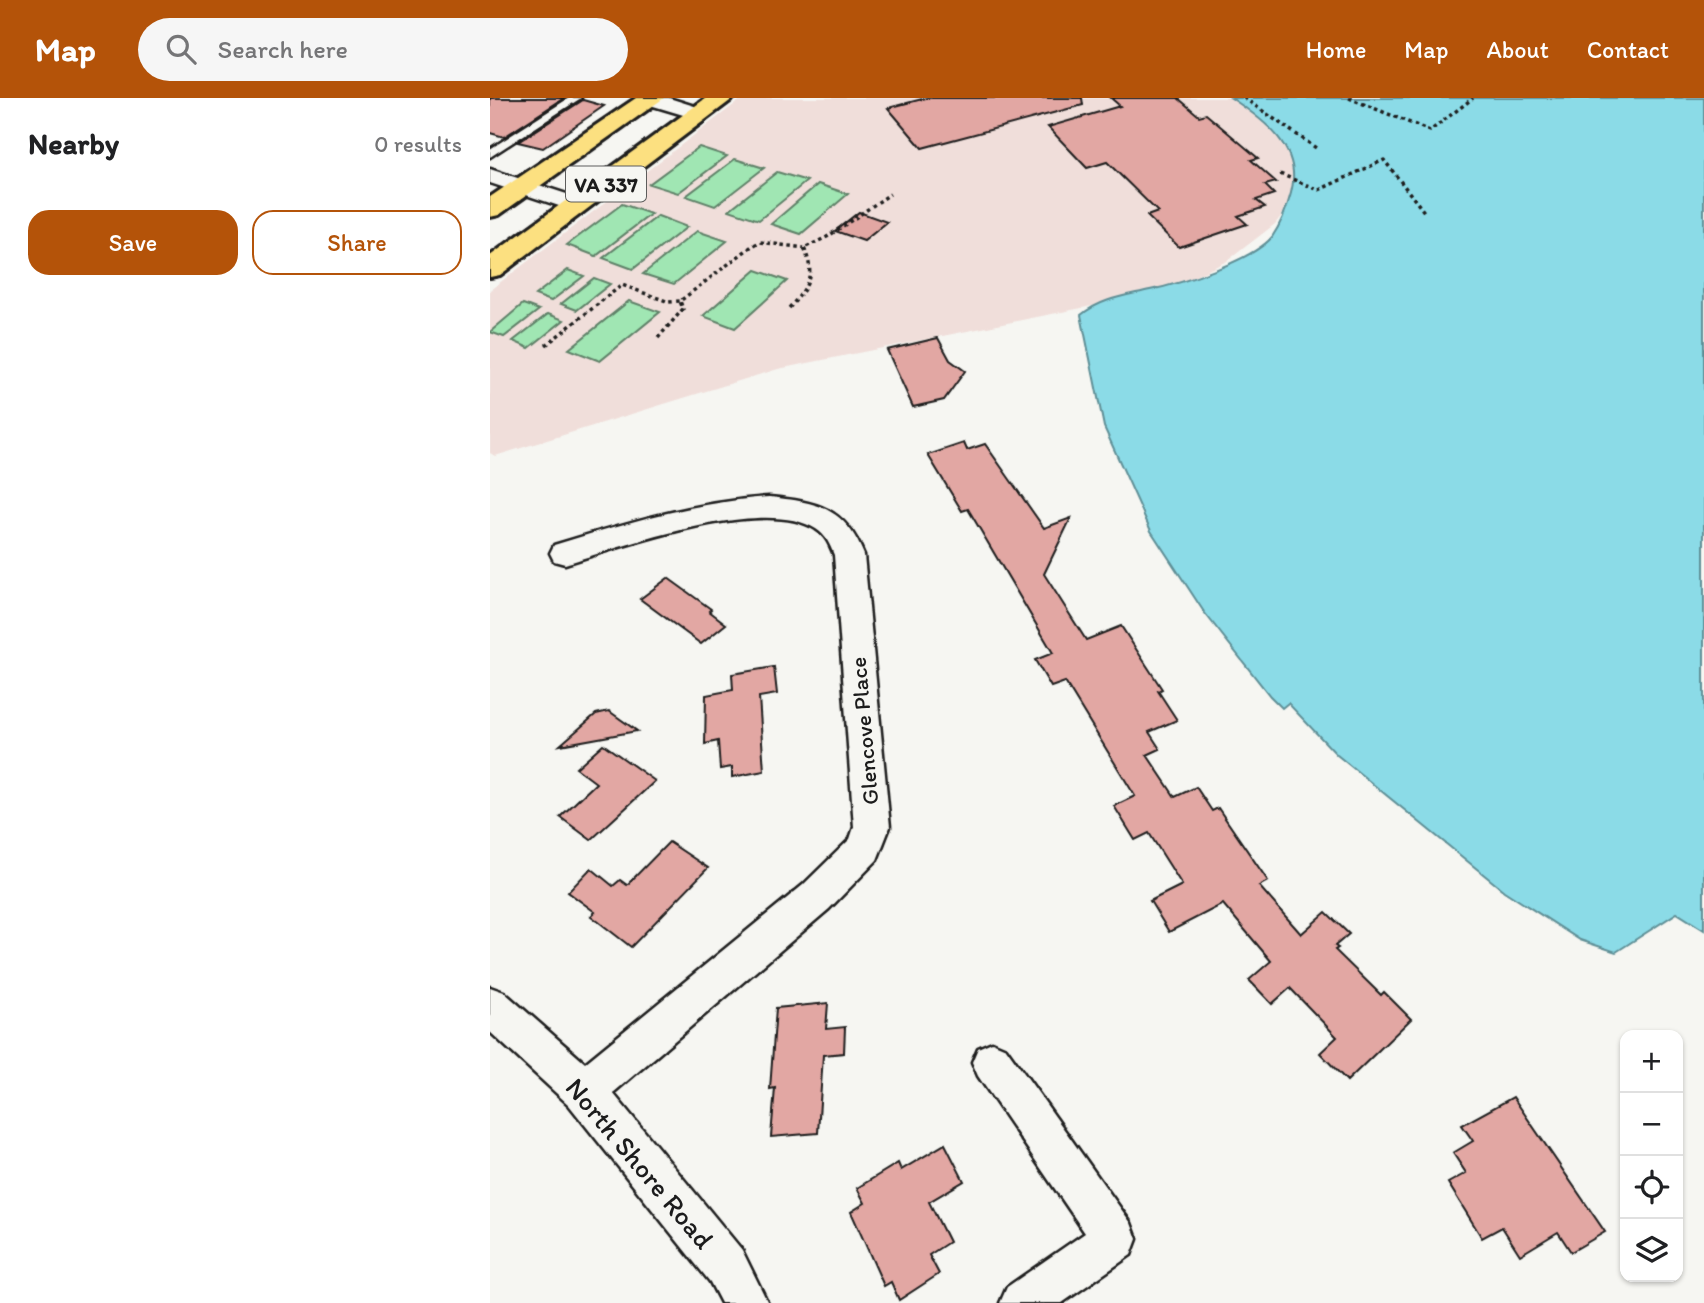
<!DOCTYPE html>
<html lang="en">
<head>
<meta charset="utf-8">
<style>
	:root { --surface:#fff; --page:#f6f6f6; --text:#202124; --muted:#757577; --line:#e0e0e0; --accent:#b45309 }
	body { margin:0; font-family:Itim,sans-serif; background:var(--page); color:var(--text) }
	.controls { position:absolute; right:21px; bottom:21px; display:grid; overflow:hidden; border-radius:14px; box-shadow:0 2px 5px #0004 }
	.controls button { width:63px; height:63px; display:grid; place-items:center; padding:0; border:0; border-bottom:2px solid var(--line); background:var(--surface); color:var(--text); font:35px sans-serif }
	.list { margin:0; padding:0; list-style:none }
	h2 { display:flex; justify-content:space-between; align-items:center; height:91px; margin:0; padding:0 28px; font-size:30px }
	h2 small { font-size:23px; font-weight:400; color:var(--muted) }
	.actions { display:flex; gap:14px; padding:21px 28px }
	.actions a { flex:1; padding:16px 0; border:2px solid var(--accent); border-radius:21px; text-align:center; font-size:24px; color:var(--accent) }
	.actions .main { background:var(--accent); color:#fff }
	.icon { flex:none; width:38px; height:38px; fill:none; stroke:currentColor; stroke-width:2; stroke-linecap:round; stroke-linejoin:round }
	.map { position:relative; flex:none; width:1214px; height:1205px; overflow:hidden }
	header { display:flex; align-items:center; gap:42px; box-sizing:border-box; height:98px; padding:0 35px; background:var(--accent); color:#fff }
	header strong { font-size:33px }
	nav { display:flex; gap:38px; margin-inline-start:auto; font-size:24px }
	.search { width:490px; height:63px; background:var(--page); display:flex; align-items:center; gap:18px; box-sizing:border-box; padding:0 24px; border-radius:38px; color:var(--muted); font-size:26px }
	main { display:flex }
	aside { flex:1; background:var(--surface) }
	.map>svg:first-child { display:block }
	.built { fill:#f0deda }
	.green { fill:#a0e6b3; stroke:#5e8168; stroke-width:2 }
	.water { fill:#8bdbe7; stroke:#5f8f96; stroke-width:2 }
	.building { fill:#e2a7a3; stroke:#1c1c1c; stroke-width:2 }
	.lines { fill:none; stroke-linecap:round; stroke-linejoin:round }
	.lane-casing { stroke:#1c1c1c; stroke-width:5 }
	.street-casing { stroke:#1c1c1c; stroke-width:5 }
	.primary-casing { stroke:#1c1c1c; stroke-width:6 }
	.path { stroke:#1c1c1c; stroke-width:3.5; stroke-dasharray:3.5 3.5; stroke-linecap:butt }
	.lane { fill:#f6f6f2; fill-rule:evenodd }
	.street { fill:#f6f6f2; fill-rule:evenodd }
	.primary { fill:#fce080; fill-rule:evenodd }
	.labels { text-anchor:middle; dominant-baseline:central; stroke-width:5; stroke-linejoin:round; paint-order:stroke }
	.shield { fill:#f6f6f2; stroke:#5d5d5c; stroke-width:2 }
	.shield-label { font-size:21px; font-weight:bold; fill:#1c1c1c }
	.street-label { font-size:23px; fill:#1c1c1c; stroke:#f6f6f2 }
	.near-street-label { font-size:28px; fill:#1c1c1c; stroke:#f6f6f2 }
</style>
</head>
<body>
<header>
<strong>Map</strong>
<div class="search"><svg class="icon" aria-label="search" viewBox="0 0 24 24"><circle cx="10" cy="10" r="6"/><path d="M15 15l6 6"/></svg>Search here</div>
<nav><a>Home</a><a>Map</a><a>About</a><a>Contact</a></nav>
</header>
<main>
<aside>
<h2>Nearby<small>0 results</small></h2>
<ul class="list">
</ul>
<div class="actions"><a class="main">Save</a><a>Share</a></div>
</aside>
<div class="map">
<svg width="1214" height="1205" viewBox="0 0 1214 1205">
	<rect width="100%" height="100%" fill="#f6f6f2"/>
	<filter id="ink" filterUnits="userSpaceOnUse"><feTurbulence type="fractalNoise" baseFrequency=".0143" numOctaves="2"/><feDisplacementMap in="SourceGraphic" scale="14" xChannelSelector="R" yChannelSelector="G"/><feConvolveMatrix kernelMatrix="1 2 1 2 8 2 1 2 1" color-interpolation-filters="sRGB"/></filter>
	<g filter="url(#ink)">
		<!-- built -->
		<path class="built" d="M253,0H744L815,43L803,103L785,126L737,163L691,185L617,205L288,271L5,358L0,355V192Z"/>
		<!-- green -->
		<g class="green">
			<path d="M209,49L237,58L188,95L159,86Z"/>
			<path d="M245,61L274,70L225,108L196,98Z"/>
			<path d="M287,74L317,83L269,122L239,112Z"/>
			<path d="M328,86L358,96L311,136L281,126Z"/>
			<path d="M132,106L161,116L106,158L77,147Z"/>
			<path d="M168,118L197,129L143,171L113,160Z"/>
			<path d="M207,133L237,143L184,186L153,176Z"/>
			<path d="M78,172L94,178L61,203L45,197Z"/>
			<path d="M266,172L297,183L245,230L213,218Z"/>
			<path d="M104,180L120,186L87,212L71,206Z"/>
			<path d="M139,203L170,214L110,263L79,251Z"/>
			<path d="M33,206L49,212L14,239L0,234Z"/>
			<path d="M58,216L74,222L39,250L23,243Z"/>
		</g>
		<!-- water -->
		<path class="water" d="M741,0H1214V832L1187,815L1126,854L1090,842L1014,793L847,657L798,605L792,610L780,598L714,514L661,433L614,329L591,217C612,200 635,198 660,192C690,186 763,162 782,139C791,126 797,110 801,95C813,50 774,22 741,0Z"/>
		<!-- building -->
		<g class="building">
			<path d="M0,0H74L14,39L0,35Z"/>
			<path d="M436,0H592L593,7L432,50L398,10Z"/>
			<path d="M621,0H688L709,18L716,16L768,60L761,62L786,84L775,87L784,96L766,102L775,109L748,118L757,126L689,149L657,118L668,114L617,64L597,70L558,29L630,8Z"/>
			<path d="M93,2L114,8L53,50L28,44Z"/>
			<path d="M369,114L397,124L374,143L345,133Z"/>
			<path d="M448,240L460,262L475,273L454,302L423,309L397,252Z"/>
			<path d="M474,345L477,352L495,346L554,430L581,420L554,476L596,542L631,528L672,591L668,593L687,622L659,634L670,651L657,657L685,699L706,689L722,713L728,710L778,783L769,788L811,836L836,814L859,836L845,848L848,850L845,852L891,897L894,894L921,921L857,983L830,955L847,939L800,890L782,906L759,882L781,863L733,806L679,834L660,803L692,787L659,735L645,742L624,708L645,698L575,584L561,589L545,562L563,555L478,411L472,413L438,357Z"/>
			<path d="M178,480L221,511L219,513L236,526L211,546L150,501Z"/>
			<path d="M284,569L287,596L269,599L274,673L242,679V669L230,671L228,643L215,646L216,597L243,592L242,576Z"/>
			<path d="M119,613L147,633L70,647L106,616Z"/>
			<path d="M113,646L165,683L101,742L70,719L106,685L86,670Z"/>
			<path d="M179,744L218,770L141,849L101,818L105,814L78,794L101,770L123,788L130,782L137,787Z"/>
			<path d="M338,905L336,931L355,929L354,955L333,957L328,1035L281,1039L285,990L280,991L286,910Z"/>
			<path d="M1023,999L1115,1134L1081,1154L1068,1134L1030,1157L1012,1129L992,1140L958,1085L976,1075L963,1055L983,1043L972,1027Z"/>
			<path d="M455,1046L474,1083L439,1104L459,1144L439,1157L449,1176L409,1202L401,1184L394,1188L361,1114L375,1105L367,1090L408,1065L411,1072Z"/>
		</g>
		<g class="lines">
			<!-- lane casing -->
			<g class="lane-casing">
				<path id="lane" d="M79,0H91L0,59V51Z"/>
			</g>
			<!-- street casing -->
			<g class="street-casing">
				<g id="street">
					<path d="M147,0H179L217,12L221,16L210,22L150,4Z"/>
					<path d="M0,71L95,102L98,107L95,112L87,114L0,85Z"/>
					<path d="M279,399C327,404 355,409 374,457L400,729L387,762L339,811L123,995L252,1152L278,1205H231L220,1184L79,1007L0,934V889L14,894L95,965L313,787L360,741L364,729L344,457C340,447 336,437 326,431C274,397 131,449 75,466L64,463L60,455L64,447C135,425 205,404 279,399Z"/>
					<path d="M502,944L516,950L641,1125L647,1141L641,1157L572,1205H510L517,1189L595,1135L488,978L482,964L488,950Z"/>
				</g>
			</g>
			<!-- primary casing -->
			<g class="primary-casing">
				<g id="primary">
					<path d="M146,0H174L9,117L0,119V99Z"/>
					<path d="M216,0H244L10,177L0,179V158Z"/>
				</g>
			</g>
			<!-- path -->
			<g class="path">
				<path d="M754,0L826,50"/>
				<path d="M859,0L940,33L983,0"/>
				<path d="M790,76L829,92L894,62L935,115"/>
				<path d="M299,210C318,189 326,177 314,150L337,139L400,96"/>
				<path d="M168,240L193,211L190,203L262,148L270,144L314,150"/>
				<path d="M56,247L132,187L179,204L190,203"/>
			</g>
			<!-- lane -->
			<use href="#lane" class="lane"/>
			<!-- street -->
			<use href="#street" class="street"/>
			<!-- primary -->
			<use href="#primary" class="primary"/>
		</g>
	</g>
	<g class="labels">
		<!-- shield labels -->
		<rect class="shield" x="76" y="68.5" width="80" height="35" rx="5"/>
		<g class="shield-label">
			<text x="116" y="86">VA 337</text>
		</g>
		<!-- street labels -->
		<g class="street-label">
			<text transform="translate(374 633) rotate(-95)">Glencove Place</text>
		</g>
		<!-- near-street labels -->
		<g class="near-street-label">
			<text transform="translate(150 1065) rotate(50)">North Shore Road</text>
		</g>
	</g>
</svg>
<div class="controls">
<button>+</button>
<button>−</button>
<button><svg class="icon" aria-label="locate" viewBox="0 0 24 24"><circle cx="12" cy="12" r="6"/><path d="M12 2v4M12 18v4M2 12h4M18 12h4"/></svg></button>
<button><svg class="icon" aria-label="layers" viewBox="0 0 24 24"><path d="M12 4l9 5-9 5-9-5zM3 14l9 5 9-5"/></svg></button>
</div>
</div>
</main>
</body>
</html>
